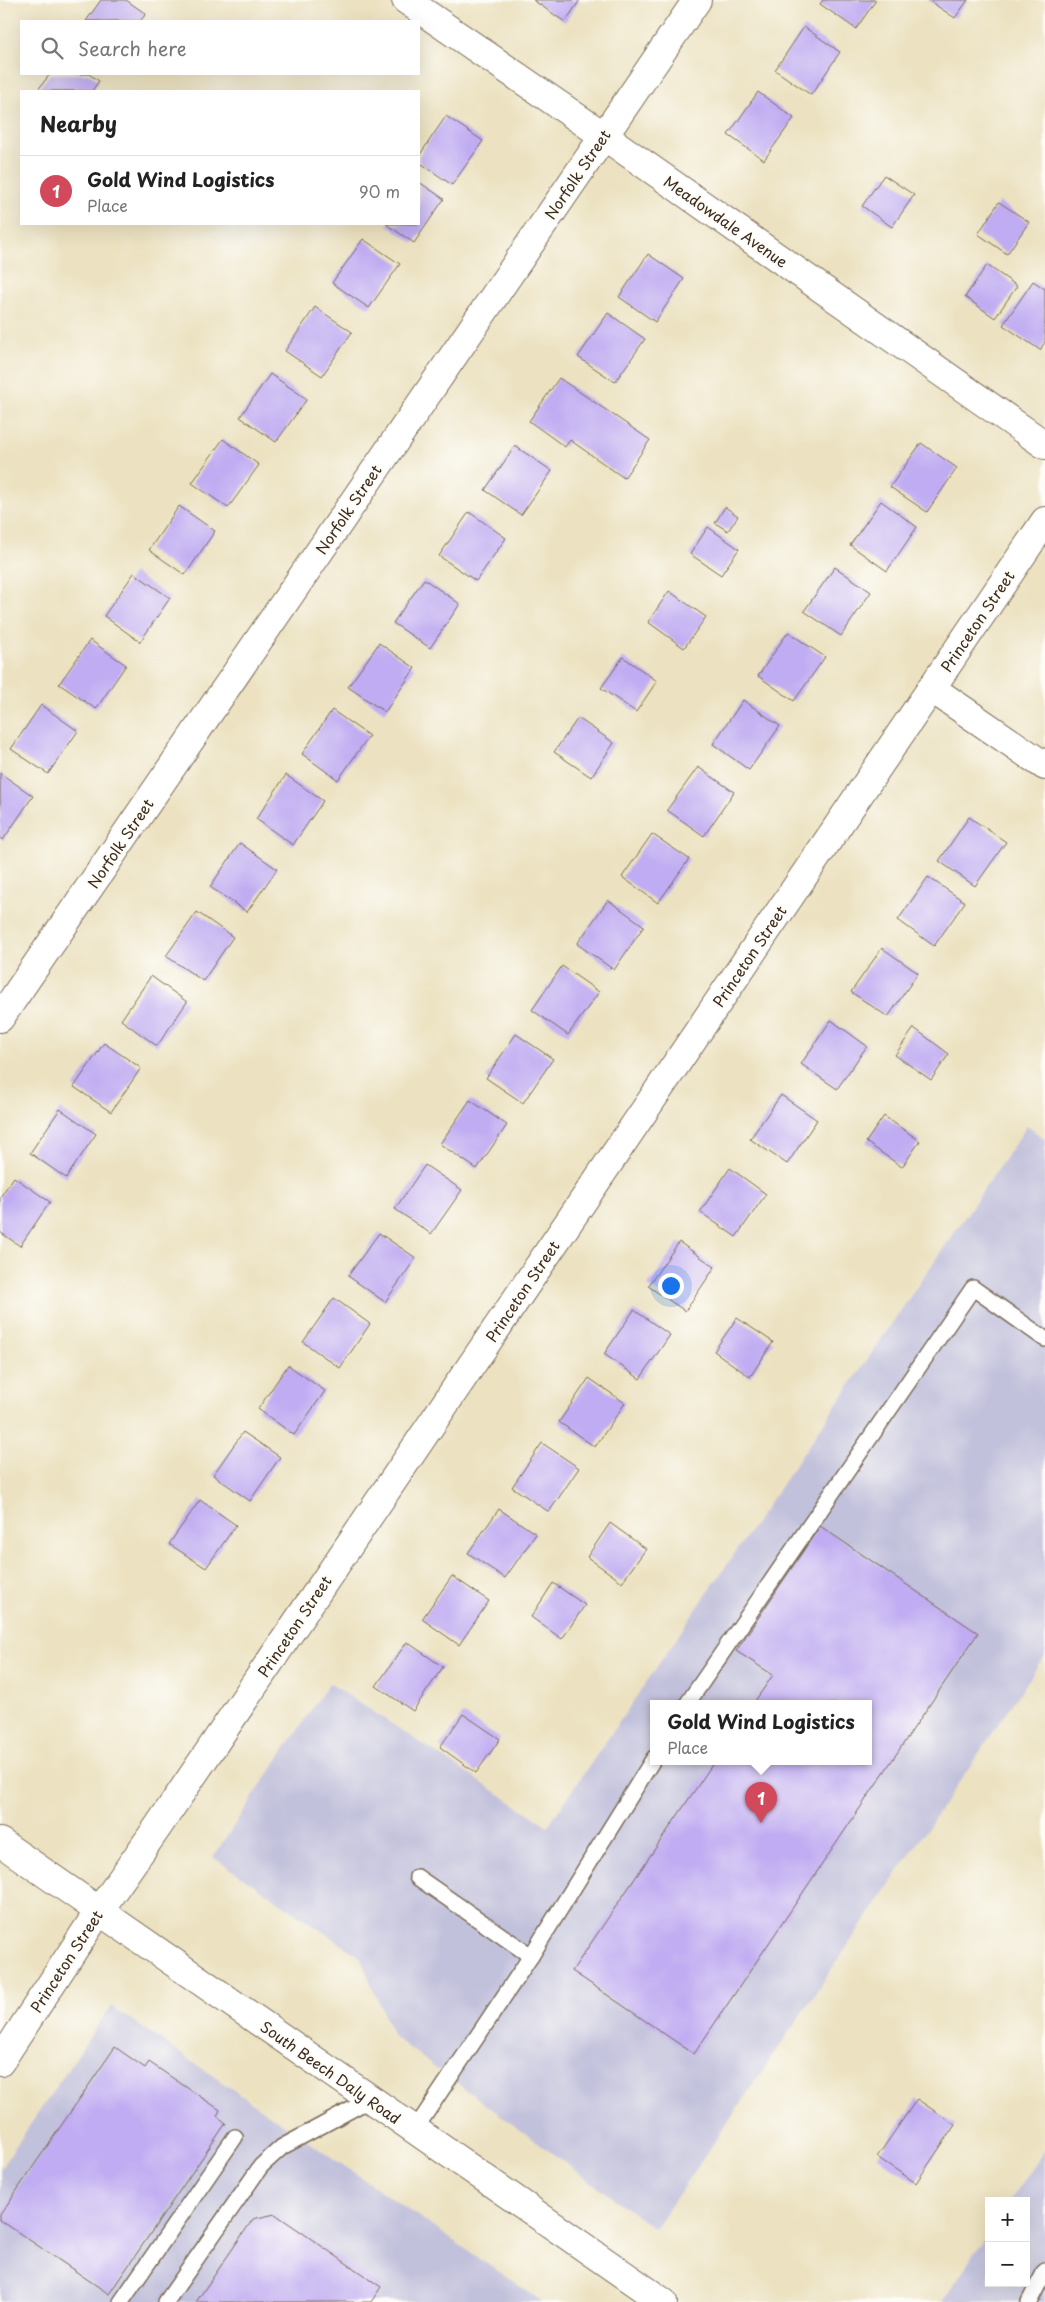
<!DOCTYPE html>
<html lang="en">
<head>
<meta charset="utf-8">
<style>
	:root { --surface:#fff; --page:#f2f2f2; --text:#222; --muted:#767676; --line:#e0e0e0; --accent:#d1495b }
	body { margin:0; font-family:"Playpen Sans",sans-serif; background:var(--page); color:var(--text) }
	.controls { position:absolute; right:15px; bottom:15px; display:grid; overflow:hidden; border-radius:0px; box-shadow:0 5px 20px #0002 }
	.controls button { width:45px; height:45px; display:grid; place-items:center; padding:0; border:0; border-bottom:1px solid var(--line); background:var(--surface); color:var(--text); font:25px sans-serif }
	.you { position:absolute; left:670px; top:1285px; width:18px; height:18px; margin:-12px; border:4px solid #fff; border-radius:50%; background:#1a73e8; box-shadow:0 0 0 8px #1a73e833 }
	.badge { display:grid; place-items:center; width:32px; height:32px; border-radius:50%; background:var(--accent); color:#fff; font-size:16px; font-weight:700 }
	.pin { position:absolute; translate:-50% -41px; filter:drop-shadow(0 1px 2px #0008) }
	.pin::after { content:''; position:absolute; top:26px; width:18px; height:15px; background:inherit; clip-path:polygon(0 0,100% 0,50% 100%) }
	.popup { position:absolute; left:650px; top:1700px; width:222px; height:65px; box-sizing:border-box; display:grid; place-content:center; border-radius:0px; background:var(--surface); filter:drop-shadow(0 1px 4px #0005); font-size:16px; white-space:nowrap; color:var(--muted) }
	.popup b { font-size:19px; color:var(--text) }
	.popup::after { content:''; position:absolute; left:50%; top:100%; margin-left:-10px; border:10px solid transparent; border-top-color:var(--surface) }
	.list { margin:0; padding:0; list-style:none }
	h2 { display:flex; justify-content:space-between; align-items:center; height:65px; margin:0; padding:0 20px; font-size:21px }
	h2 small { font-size:16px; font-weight:400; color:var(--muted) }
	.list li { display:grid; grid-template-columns:32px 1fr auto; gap:15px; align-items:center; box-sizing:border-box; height:70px; padding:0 20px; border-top:1px solid var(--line) }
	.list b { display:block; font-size:19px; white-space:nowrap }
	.list p { margin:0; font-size:16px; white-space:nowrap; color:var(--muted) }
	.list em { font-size:16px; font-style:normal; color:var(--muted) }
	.icon { flex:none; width:28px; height:28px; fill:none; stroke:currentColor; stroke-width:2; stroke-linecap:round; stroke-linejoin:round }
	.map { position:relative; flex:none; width:1045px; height:2302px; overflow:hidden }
	.search { position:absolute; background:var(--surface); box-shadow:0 5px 20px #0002; left:20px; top:20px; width:400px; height:55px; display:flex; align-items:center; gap:12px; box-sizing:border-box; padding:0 18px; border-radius:0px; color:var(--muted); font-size:19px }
	.panel { position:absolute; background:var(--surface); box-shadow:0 5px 20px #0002; left:20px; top:90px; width:400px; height:135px; border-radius:0px }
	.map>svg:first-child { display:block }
	.industrial { fill:#c2c1dc; fill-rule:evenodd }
	.building { fill:#c0acf2 }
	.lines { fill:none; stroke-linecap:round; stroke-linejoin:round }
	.lane-casing { stroke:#796a57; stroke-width:18 }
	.street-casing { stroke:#796a57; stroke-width:30 }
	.secondary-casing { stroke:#796a57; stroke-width:30 }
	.lane { stroke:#fff; stroke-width:15 }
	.street { stroke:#fff; stroke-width:28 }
	.secondary { stroke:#fff; stroke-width:28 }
	.labels { text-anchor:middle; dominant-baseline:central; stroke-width:4.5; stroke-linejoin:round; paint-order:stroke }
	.street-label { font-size:15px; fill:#3b2a1e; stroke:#fdfcf7 }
</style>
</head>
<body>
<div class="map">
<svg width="1045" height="2302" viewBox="0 0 1045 2302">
	<rect width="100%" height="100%" fill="#fdfcf7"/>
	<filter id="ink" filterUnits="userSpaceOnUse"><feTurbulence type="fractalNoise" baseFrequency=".02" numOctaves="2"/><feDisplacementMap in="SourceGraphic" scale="10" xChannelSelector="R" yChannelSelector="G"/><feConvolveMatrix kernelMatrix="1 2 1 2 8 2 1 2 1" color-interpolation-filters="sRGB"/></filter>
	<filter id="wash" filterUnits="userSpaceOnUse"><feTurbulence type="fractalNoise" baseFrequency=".0096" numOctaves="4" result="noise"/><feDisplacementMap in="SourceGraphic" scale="20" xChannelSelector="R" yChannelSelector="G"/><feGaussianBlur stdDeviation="1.12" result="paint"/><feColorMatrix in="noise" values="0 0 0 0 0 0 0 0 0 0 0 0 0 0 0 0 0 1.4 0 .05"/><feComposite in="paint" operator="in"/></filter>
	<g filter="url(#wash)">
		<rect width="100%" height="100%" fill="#ece2c1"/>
		<!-- industrial -->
		<g class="industrial">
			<path d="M1027,1126L1045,1139V1656L655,2229L393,2036L360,1957L213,1857L329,1683L548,1826ZM654,1704H868V1762H654Z"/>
			<path d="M111,2006L543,2302H0V2169Z"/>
			<path d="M1045,2149V2302H942L989,2232V2283H1026V2201H1010Z"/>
		</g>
		<g id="blocks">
			<!-- building -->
			<g class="building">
				<path d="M101,0H126L146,14L140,21H86Z"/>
				<path d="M533,0H580L565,22Z"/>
				<path d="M823,0H876L856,29L820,4Z"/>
				<path d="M928,0H968L955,18Z"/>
				<path d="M804,27L840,52L811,95L775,70Z"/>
				<path d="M50,74H89L99,81L92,91H37Z"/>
				<path d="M758,92L794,118L764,160L728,135Z"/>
				<path d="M446,116L483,141L452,185L419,162V156Z"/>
				<path d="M884,175L914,195L892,227L862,206Z"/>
				<path d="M419,182L444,199L414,243L386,224H419Z"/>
				<path d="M999,202L1029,222L1007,254L978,234Z"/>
				<path d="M363,239L400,264L369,308L332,283Z"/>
				<path d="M648,254L684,279L655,322L619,297Z"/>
				<path d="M987,265L1017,286L995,318L965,297Z"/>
				<path d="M1033,281L1045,289V342L1040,350L1003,325Z"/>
				<path d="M315,307L352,332L322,376L285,351Z"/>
				<path d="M608,313L645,339L615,382L578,357Z"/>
				<path d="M270,374L307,399L276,442L240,417Z"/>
				<path d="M559,378L650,440L624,478L570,440L565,447L529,421Z"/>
				<path d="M223,439L259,465L228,508L192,483Z"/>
				<path d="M921,443L957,468L927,512L890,487Z"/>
				<path d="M515,446L552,471L521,515L485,490Z"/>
				<path d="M881,501L917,527L887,571L850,545Z"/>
				<path d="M179,506L215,531L185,575L149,550Z"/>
				<path d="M725,507L738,516L728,531L715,523Z"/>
				<path d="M469,512L506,538L476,581L439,556Z"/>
				<path d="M708,527L739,549L721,575L690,554Z"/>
				<path d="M835,567L871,592L841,636L804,611Z"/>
				<path d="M134,573L170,598L140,642L104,616Z"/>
				<path d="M424,579L460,604L430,648L393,623Z"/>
				<path d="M669,591L706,617L684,648L648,622Z"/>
				<path d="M788,632L825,657L794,701L758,676Z"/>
				<path d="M90,640L126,665L96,709L59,684Z"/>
				<path d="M379,643L415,668L385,712L348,687Z"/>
				<path d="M623,657L657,681L636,712L601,688Z"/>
				<path d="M743,700L780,726L749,770L713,744Z"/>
				<path d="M41,705L78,731L48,774L11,749Z"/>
				<path d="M332,710L369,736L338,780L302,754Z"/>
				<path d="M578,718L614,743L591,777L554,752Z"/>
				<path d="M698,767L734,792L704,836L667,810Z"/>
				<path d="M0,773L33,796L3,840L0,838Z"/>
				<path d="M286,775L323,801L293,845L256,819Z"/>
				<path d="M969,817L1006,842L975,886L939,861Z"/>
				<path d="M652,834L689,859L658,903L622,877Z"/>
				<path d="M240,843L277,869L247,912L210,887Z"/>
				<path d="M928,877L965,902L934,946L898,920Z"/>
				<path d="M608,900L644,926L614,970L577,944Z"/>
				<path d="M197,912L233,937L203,981L166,956Z"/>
				<path d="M882,948L918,973L888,1017L851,992Z"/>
				<path d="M562,966L599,992L568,1035L532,1010Z"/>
				<path d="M151,976L187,1002L157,1046L121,1020Z"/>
				<path d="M831,1020L867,1046L837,1089L801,1064Z"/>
				<path d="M914,1028L949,1054L931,1080L895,1055Z"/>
				<path d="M516,1034L553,1059L523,1103L486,1078Z"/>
				<path d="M104,1043L141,1068L111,1112L74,1087Z"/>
				<path d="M781,1095L817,1120L787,1164L750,1139Z"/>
				<path d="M470,1100L507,1125L477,1169L440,1144Z"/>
				<path d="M60,1109L96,1134L66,1178L30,1153Z"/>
				<path d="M884,1116L920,1141L902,1167L866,1142Z"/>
				<path d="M425,1165L462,1190L431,1234L395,1209Z"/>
				<path d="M730,1168L766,1194L736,1237L700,1212Z"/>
				<path d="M14,1177L50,1202L20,1246L0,1232V1197Z"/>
				<path d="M379,1233L416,1258L385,1302L348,1276Z"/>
				<path d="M679,1242L715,1267L685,1311L648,1286Z"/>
				<path d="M334,1298L370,1324L340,1368L303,1342Z"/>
				<path d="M634,1310L670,1335L640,1379L604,1354Z"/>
				<path d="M737,1318L773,1342L750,1377L714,1351Z"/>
				<path d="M288,1365L325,1391L294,1435L258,1409Z"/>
				<path d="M589,1378L625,1403L595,1447L559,1422Z"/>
				<path d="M243,1432L280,1457L250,1501L213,1475Z"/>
				<path d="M542,1443L579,1468L549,1512L512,1487Z"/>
				<path d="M200,1500L236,1525L206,1568L169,1544Z"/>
				<path d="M499,1509L536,1534L505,1578L468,1553Z"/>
				<path d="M610,1523L646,1549L622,1582L587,1557Z"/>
				<path d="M820,1526L978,1633L694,2054L572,1971L714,1762H868V1704H753L773,1675L736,1651Z"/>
				<path d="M452,1576L489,1601L459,1645L422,1619Z"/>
				<path d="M553,1583L585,1605L562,1639L531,1617Z"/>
				<path d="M407,1642L443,1667L413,1711L376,1686Z"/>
				<path d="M463,1714L500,1739L476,1773L440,1747Z"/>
				<path d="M115,2047L145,2068L149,2062L220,2110L217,2116L226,2123L109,2294L0,2220V2215Z"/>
				<path d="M917,2099L955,2125L916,2183L877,2157Z"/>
				<path d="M275,2214L381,2287L371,2302H196L253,2219Z"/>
			</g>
		</g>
	</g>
	<g filter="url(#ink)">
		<use href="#blocks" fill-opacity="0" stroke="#796a57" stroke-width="1"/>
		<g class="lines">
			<!-- lane casing -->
			<g class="lane-casing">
				<g id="lane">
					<path d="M687,1704L973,1288L1045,1339"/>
					<path d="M417,1877L531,1956"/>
					<path d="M414,2131L531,1956L654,1758"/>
					<path d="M121,2302L235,2137"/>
					<path d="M166,2302L261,2166L282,2147L369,2100"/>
					<path d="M1029,2302L1045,2271"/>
				</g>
			</g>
			<!-- street casing -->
			<g class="street-casing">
				<g id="street">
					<path d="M406,0L604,136L1045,445"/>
					<path d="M931,688L1045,766"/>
					<path d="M0,1018L697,0"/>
					<path d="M0,2062L99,1911L157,1828L1045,521"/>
				</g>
			</g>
			<!-- secondary casing -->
			<g class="secondary-casing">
				<path id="secondary" d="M0,1842L663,2302"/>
			</g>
			<!-- lane -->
			<use href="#lane" class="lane"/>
			<!-- street -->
			<use href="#street" class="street"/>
			<!-- secondary -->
			<use href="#secondary" class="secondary"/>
		</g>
	</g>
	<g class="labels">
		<!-- street labels -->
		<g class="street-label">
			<text transform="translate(577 174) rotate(-56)">Norfolk Street</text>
			<text transform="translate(726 221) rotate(35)">Meadowdale Avenue</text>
			<text transform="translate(348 509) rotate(-56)">Norfolk Street</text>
			<text transform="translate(977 621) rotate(-56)">Princeton Street</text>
			<text transform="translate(120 843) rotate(-56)">Norfolk Street</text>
			<text transform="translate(749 956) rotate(-56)">Princeton Street</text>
			<text transform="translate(522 1291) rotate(-56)">Princeton Street</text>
			<text transform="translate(294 1626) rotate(-56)">Princeton Street</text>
			<text transform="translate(66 1961) rotate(-57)">Princeton Street</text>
			<text transform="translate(331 2072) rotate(35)">South Beech Daly Road</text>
		</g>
	</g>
</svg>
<div class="controls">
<button>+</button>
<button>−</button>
</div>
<div class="you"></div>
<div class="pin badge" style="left:761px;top:1823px">1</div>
<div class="popup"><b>Gold Wind Logistics</b>Place</div>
<div class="search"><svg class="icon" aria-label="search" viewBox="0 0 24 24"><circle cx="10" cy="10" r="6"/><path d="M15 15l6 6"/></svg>Search here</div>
<section class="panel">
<h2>Nearby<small></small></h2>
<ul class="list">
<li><span class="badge">1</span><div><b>Gold Wind Logistics</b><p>Place</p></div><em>90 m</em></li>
</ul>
</section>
</div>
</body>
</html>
